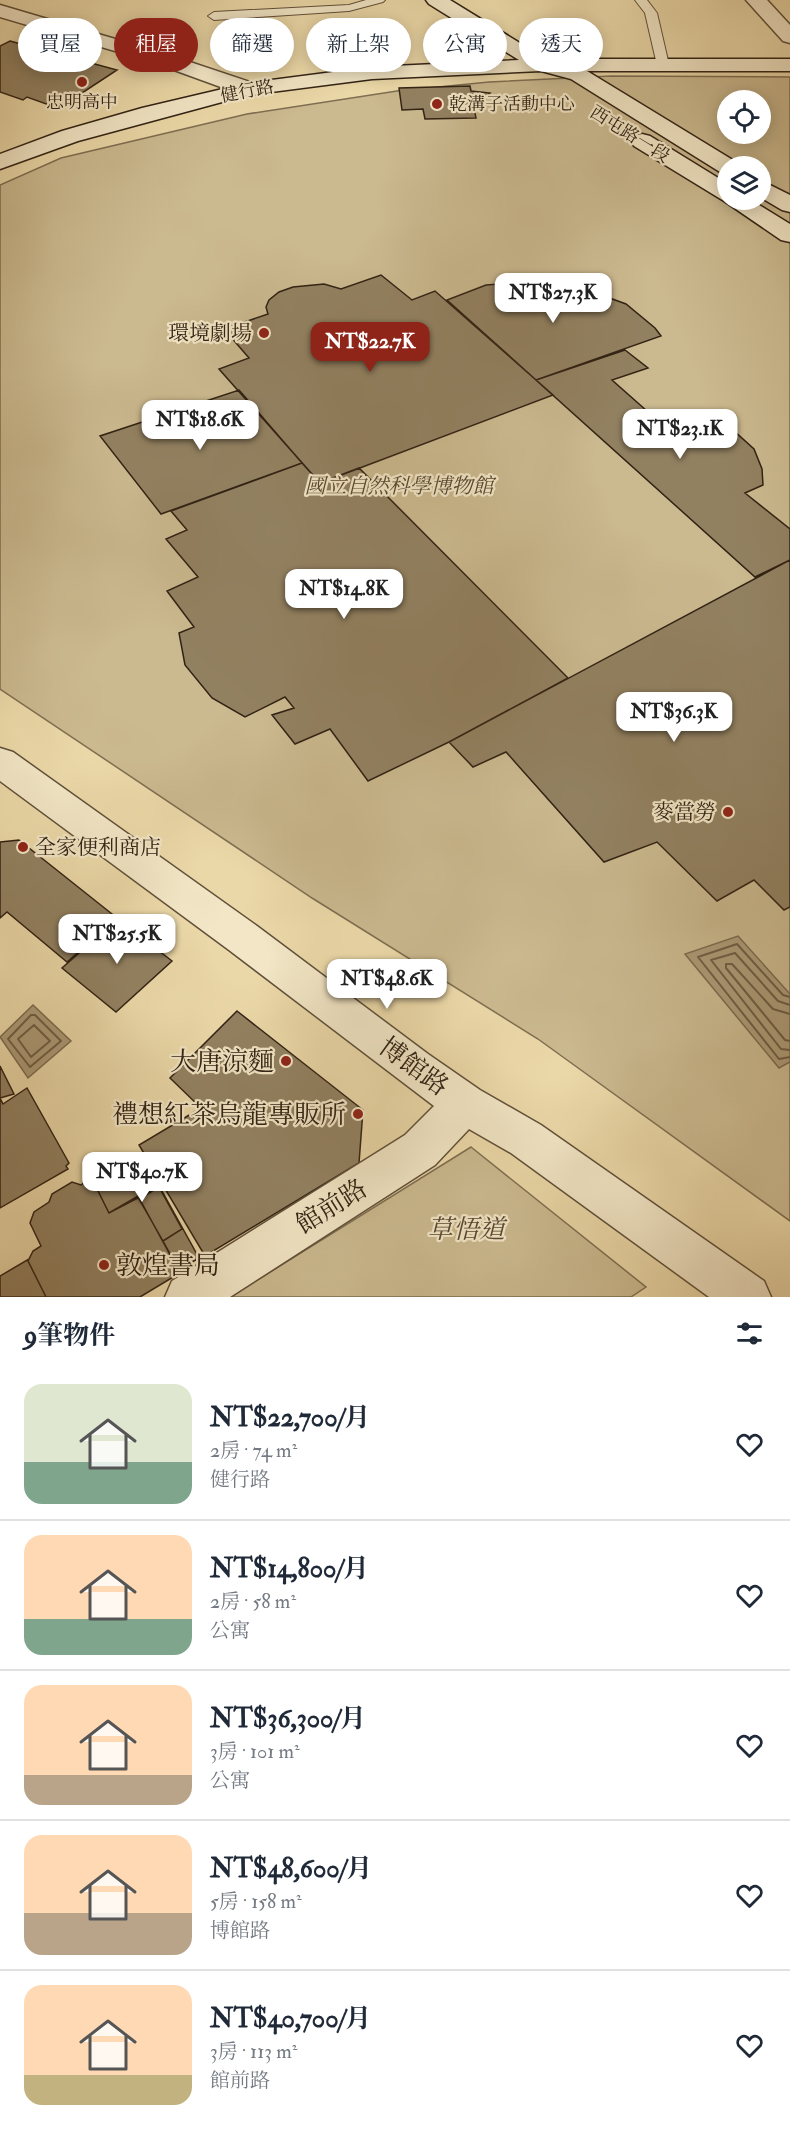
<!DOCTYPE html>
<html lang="zh-TW">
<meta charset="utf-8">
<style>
body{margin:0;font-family:"IM FELL Double Pica","Noto Serif TC",serif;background:#f2f2f3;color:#1f2937;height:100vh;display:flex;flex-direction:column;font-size:22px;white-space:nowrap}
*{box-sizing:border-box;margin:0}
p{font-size:20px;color:#747a83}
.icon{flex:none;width:33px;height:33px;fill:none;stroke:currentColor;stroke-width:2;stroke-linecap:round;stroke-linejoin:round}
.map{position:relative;height:1297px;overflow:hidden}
.panel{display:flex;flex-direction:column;background:#fff;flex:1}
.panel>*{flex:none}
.banner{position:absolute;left:18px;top:18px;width:754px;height:54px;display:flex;gap:12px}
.controls{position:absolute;left:717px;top:90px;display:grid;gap:12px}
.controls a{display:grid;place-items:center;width:54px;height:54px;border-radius:50%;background:#fff;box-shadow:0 3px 15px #0003;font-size:30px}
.price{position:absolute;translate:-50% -51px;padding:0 14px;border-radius:12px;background:#fff;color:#222;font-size:20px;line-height:39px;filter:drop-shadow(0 2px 3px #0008)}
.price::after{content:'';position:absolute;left:50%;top:36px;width:18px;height:14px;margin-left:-9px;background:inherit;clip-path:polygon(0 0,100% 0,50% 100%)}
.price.current{background:#8f2418;color:#fff}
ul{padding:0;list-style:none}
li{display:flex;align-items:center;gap:18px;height:150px;padding:0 24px}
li+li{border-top:2px solid #e0e1e3}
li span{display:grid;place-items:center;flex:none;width:168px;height:120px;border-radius:18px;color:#555}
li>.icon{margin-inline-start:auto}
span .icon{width:72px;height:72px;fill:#fffc;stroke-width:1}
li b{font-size:26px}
h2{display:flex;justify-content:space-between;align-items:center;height:72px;padding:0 24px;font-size:26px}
.tag{padding:0 21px;border-radius:27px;background:#fff;box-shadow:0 3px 15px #0003;font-size:21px;line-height:54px}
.tag.current{background:#8f2418;color:#fff}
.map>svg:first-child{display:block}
.green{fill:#cbb98f;stroke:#7e6e52;stroke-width:1.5;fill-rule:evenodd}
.water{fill:#ac9a76;stroke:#7b6a4f;stroke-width:1.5}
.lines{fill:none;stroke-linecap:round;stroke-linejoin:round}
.shore{stroke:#6e5e45;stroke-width:2}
.building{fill:#928161;stroke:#312214;stroke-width:1.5}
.lane-casing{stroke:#605039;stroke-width:2}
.street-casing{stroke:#605039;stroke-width:3}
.secondary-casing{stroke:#312214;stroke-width:3}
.lane{fill:#f2e6c6;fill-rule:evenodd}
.street{fill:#f2e6c6;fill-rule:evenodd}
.secondary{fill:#f2e6c6;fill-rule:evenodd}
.poi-dot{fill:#8f2418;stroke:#f2e6c6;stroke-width:2}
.labels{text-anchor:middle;stroke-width:4.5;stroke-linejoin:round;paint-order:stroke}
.far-street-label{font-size:18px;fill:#312214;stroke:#f2e6c6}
.far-poi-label{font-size:18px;fill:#312214;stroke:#f2e6c6}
.poi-label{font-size:21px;fill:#312214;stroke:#f2e6c6;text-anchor:end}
.park-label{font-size:21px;font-style:italic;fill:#584833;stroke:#f2e6c6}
.near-poi-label{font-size:26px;fill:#312214;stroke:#f2e6c6;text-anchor:end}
.near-street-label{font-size:26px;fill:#312214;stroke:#f2e6c6}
.near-park-label{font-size:26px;font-style:italic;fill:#584833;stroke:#f2e6c6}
</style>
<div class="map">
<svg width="790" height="1297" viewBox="0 0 790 1297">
<rect width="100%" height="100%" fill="#ebd8a8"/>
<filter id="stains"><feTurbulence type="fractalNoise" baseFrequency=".00333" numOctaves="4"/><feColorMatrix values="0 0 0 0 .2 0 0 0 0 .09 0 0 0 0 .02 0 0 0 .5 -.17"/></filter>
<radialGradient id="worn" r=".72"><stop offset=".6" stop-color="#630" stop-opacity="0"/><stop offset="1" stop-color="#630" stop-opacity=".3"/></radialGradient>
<path class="green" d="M 611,76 L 790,77 L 790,1221 L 538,1039 L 312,898 L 0,689 L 0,185 L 61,158 L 247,114 L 397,91 L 489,82 ZM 728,100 L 760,100 L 760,134 L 728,134 ZM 728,166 L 760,166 L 760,200 L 728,200 Z
M 471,1147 L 646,1287 L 631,1297 L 230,1297 Z"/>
<path class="water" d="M 738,936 L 790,994 L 790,1062 L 779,1068 L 685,954 Z
M 33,1005 L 71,1041 L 28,1078 L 0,1037 Z"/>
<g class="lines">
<path class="shore" d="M 790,997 L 783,995 L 737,944 L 698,957 L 779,1059 L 790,1057
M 790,1005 L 778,1001 L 735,953 L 711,960 L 781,1049 L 790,1050
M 790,1014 L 773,1009 L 732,964 L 726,964 L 726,968 L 785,1040 L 790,1041
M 31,1015 L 35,1015 L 61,1041 L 30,1067 L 8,1039 Z
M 34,1025 L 50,1041 L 31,1057 L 18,1039 Z"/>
</g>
<path class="building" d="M 10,41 L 117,70 L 73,99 L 60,96 L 49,105 L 27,97 L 23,100 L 0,92 L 0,46 Z
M 470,86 L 471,91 L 490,93 L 484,99 L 472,99 L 476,118 L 425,119 L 423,109 L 402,110 L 399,88 Z
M 381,275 L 412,300 L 435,291 L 553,395 L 320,483 L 219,369 L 249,358 L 224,329 L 268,314 L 266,307 L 269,300 L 279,292 L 293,287 L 324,284 L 341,289 Z
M 525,282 L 559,283 L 596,293 L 626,304 L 655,328 L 661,336 L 536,380 L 447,300 L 486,285 Z
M 625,350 L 648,368 L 612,380 L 656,419 L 676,411 L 710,421 L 734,431 L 754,449 L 762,469 L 763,485 L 745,493 L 790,529 L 790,560 L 755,577 L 536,380 Z
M 239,390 L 302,463 L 161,514 L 100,436 Z
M 302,463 L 320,483 L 359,468 L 568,678 L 449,742 L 368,781 L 330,729 L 295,744 L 272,715 L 294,708 L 285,697 L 245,717 L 212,698 L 185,665 L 179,633 L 194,627 L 167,591 L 198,577 L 166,539 L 187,530 L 171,511 Z
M 790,560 L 790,907 L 784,910 L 754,880 L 717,901 L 657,842 L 604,862 L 506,752 L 473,767 L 449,742 Z
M 19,840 L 117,918 L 67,962 L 7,912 L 0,918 L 0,842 Z
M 118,919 L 172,961 L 116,1012 L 62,968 Z
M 237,1011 L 363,1110 L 359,1163 L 205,1256 L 139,1145 L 201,1108 L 170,1078 Z
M 0,1066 L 14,1094 L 0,1098 L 3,1104 L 27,1088 L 69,1163 L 66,1166 L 68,1169 L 0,1208 Z
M 141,1153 L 199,1258 L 179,1270 L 163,1241 L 182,1229 L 159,1187 L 109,1213 L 94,1183 L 135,1160 L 135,1156 Z
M 89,1179 L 94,1183 L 109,1213 L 138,1196 L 180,1273 L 140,1297 L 46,1297 L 28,1261 L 33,1251 L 41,1246 L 30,1223 L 34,1212 L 49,1202 L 52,1194 L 72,1182 L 81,1185 Z
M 159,1187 L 182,1229 L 163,1241 L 139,1199 Z
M 29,1259 L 28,1261 L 46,1297 L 0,1297 L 0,1276 Z"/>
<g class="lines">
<g class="lane-casing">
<path id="lane" d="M 366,0 L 385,0 L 383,2 L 349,11 L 214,20 L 208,16 L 214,12 L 349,5 Z
M 635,0 L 647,0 L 657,13 L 669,65 L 667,68 L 659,68 L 657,65 L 645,13 Z"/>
</g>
<g class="street-casing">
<path id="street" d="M 746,0 L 767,0 L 790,25 L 790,43 L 783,41 Z
M 0,5 L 166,54 L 256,84 L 259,89 L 256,94 L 248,95 L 240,94 L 152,62 L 0,17 Z
M 0,748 L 13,752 L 257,926 L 428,1054 L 480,1090 L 541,1125 L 764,1281 L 771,1297 L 709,1297 L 511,1153 L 469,1129 L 435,1165 L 230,1297 L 165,1297 L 172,1281 L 405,1135 L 434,1106 L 229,950 L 0,781 Z"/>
</g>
<g class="secondary-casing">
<path id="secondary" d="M 426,0 L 450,0 L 546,59 L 790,59 L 790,71 L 587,71 L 736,162 L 739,166 L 728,166 L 728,174 L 720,172 L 571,79 L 541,71 L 372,79 L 248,95 L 78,141 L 0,169 L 0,154 L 62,131 L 142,108 L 248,83 L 372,67 L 519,60 L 429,4 Z
M 642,134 L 650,136 L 728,184 L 728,200 L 751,200 L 790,224 L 790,242 L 781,240 L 724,201 L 634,146 L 631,141 L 634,136 Z
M 760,180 L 790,195 L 790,212 L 782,210 L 760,197 Z"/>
</g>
<use href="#lane" class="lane"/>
<use href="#street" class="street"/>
<use href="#secondary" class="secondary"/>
</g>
<g class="poi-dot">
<circle cx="82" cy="82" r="6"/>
<circle cx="437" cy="104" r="6"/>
<circle cx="264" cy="333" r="6"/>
<circle cx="728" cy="812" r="6"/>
<circle cx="23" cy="847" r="6"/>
<circle cx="286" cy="1061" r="6"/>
<circle cx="358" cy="1114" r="6"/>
<circle cx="104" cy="1265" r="6"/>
</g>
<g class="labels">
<g class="far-street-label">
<text transform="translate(247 91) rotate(-11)" y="6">健行路</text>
<text transform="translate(630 134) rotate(32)" y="6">西屯路一段</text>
</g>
<g class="far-poi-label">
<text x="82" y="108">忠明高中</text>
<text x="449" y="110" text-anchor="start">乾溝子活動中心</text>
</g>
<g class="poi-label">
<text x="252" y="340">環境劇場</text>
<text x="716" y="819">麥當勞</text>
<text x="35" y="854" text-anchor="start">全家便利商店</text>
</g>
<g class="park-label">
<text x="399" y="493">國立自然科學博物館</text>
</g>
<g class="near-poi-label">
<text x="274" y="1070">大唐涼麵</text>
<text x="346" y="1123">禮想紅茶烏龍專販所</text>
<text x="116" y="1274" text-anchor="start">敦煌書局</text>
</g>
<g class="near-street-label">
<text transform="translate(414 1066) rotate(36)" y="9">博館路</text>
<text transform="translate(331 1206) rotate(-32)" y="9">館前路</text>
</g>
<g class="near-park-label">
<text x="466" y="1238">草悟道</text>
</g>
</g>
<rect width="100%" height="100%" filter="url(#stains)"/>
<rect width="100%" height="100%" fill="url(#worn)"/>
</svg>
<div class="controls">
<a><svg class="icon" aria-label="locate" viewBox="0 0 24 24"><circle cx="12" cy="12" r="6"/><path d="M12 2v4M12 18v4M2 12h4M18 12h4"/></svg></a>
<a><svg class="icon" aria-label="layers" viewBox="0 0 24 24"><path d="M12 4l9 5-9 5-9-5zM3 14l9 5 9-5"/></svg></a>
</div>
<b class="price" style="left:553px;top:324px">NT$27.3K</b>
<b class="price current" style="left:370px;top:373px">NT$22.7K</b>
<b class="price" style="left:200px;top:451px">NT$18.6K</b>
<b class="price" style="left:680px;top:460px">NT$23.1K</b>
<b class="price" style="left:344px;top:620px">NT$14.8K</b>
<b class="price" style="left:674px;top:743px">NT$36.3K</b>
<b class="price" style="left:117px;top:965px">NT$25.5K</b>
<b class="price" style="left:387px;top:1010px">NT$48.6K</b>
<b class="price" style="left:142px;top:1203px">NT$40.7K</b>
<div class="banner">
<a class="tag">買屋</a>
<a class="tag current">租屋</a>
<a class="tag">篩選</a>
<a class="tag">新上架</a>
<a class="tag">公寓</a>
<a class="tag">透天</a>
</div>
</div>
<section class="panel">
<h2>9筆物件<svg class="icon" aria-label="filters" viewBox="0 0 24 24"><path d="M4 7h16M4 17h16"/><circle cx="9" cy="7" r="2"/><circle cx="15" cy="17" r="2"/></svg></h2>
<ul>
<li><span style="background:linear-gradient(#dfe7d0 65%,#7fa58c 0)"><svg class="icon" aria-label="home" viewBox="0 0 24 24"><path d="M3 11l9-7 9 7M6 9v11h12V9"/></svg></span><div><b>NT$22,700/月</b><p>2房 · 74 m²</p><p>健行路</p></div><svg class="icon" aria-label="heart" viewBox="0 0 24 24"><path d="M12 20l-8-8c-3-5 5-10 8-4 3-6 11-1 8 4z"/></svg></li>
<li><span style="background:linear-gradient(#ffd9b3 70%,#7fa58c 0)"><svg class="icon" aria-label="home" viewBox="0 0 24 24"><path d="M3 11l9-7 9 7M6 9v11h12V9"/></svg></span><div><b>NT$14,800/月</b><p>2房 · 58 m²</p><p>公寓</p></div><svg class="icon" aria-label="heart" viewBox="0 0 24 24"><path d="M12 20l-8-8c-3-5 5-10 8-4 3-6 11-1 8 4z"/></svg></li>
<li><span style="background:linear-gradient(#ffd9b3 75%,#b9a48a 0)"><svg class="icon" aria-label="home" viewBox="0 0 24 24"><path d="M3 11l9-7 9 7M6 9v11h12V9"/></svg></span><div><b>NT$36,300/月</b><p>3房 · 101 m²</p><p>公寓</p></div><svg class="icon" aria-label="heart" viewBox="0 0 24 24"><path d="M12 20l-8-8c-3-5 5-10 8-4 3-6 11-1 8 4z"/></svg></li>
<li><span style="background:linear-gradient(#ffd9b3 65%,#b9a48a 0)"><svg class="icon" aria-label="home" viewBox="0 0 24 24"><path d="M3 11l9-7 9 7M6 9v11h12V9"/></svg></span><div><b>NT$48,600/月</b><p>5房 · 158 m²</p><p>博館路</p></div><svg class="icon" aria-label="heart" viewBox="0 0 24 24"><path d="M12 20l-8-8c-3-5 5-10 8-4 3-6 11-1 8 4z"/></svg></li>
<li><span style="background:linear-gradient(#ffd9b3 75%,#c2b280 0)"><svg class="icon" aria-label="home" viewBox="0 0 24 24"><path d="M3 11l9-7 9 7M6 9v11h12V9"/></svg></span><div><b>NT$40,700/月</b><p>3房 · 113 m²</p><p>館前路</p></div><svg class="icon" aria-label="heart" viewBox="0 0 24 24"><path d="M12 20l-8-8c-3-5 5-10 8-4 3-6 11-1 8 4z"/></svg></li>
</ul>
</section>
